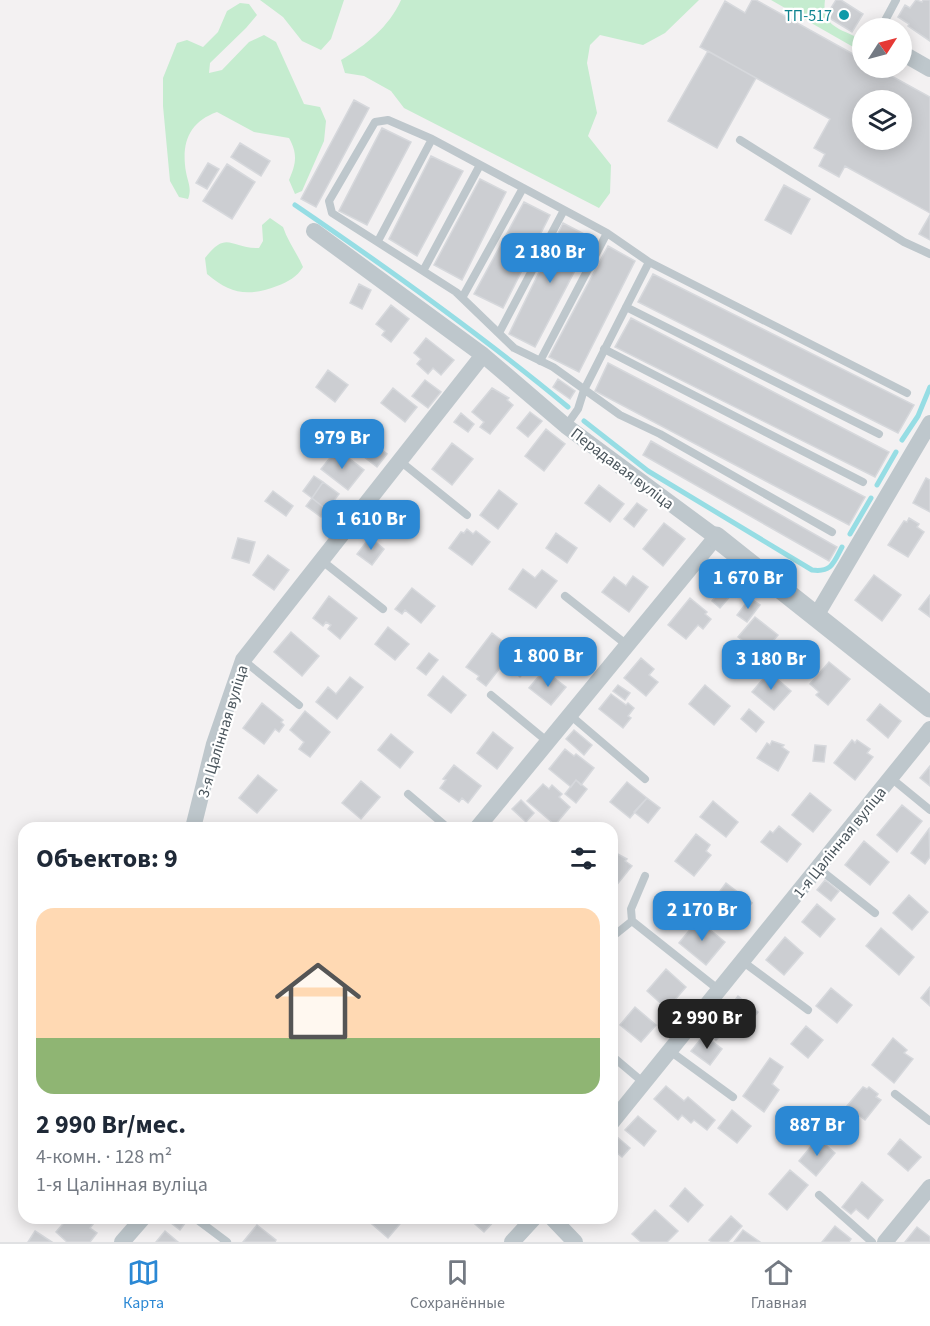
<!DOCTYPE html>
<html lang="ru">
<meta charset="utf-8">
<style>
body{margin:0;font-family:"Source Sans 3",sans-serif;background:#f2f2f3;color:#1f2937;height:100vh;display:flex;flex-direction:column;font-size:22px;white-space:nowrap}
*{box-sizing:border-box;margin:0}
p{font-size:20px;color:#747a83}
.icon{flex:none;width:33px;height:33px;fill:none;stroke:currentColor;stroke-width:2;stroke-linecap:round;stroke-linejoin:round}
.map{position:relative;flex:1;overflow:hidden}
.side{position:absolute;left:18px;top:822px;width:600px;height:402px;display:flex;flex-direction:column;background:#fff;border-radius:18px;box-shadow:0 3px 15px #0003}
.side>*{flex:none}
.needle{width:39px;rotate:54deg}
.fabs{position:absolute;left:852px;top:18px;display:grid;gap:12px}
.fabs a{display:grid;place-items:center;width:60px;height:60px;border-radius:50%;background:#fff;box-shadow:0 3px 15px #0003;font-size:30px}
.price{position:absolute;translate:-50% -51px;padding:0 14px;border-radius:12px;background:#2b88d4;color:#fff;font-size:20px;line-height:39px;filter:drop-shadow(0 2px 3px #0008)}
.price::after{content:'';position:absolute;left:50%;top:36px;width:18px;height:14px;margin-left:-9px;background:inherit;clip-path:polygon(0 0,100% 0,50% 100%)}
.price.current{background:#222;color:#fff}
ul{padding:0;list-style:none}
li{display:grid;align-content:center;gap:12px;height:318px;padding:0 18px}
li+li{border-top:2px solid #e0e1e3}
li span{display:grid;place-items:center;height:186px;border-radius:18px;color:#555}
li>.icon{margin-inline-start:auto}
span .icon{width:108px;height:108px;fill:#fffc;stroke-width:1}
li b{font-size:26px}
h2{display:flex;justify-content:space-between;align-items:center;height:72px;padding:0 18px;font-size:26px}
.tab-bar{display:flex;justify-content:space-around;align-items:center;height:84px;border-top:2px solid #e0e1e3;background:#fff;font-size:16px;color:#747a83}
.tab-bar a{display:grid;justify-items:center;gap:3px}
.tab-bar .current{color:#2b88d4}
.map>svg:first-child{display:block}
.green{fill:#c5eccf}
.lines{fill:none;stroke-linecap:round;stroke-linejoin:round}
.stream{stroke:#96dde4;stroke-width:5}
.building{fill:#ccced2;stroke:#d6d8dc;stroke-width:1.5;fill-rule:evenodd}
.service{stroke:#bec7cc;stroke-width:8}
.minor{stroke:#bec7cc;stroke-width:16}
.tertiary{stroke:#bec7cc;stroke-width:21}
.culture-dot{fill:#0f9aa8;stroke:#fff;stroke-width:2}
.labels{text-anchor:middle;stroke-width:4.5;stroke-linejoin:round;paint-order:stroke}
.culture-label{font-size:16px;fill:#0d838f;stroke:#fff;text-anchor:end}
.street-label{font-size:16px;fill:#4b565d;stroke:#fff}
</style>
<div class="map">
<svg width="930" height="1242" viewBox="0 0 930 1242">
<rect width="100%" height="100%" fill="#f3f1f2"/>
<path class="green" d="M 260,0 L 344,0 L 331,39 L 321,50 L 302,41 L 283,17 Z
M 401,0 L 699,0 L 665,33 L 643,45 L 600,35 L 590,45 L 587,63 L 597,113 L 588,136 L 611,165 L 610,193 L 599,208 L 404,108 L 391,91 L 364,76 L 345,73 L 341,60 C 366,45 389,27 401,0 Z
M 771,0 L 825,0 C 821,28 843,29 862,40 L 862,52 Z
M 240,3 L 249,4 L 257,15 L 246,28 L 210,63 L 209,73 L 222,70 L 249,42 L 264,35 L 276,42 L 304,104 L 320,107 L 326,121 L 324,141 L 302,191 L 295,194 L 289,180 C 296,164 298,154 289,138 L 254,132 L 217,112 C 189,122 181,143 186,172 C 188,183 192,188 188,199 L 179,197 L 170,181 L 163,106 L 163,78 L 177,43 L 187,40 L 203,47 L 218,32 L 227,11 Z
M 270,218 L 283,227 C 288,242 297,253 303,267 C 297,277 288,282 277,286 C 248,297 230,294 207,274 L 205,258 C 227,229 231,249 259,248 L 263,241 L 262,225 Z"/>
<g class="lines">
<path class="stream" d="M 295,205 C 389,269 480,334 568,407
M 584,421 L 648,471 L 812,570 C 832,573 834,562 842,547
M 902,440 L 918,416 L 930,387
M 877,485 L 896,452
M 850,534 L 871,498"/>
</g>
<path class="building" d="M 752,0 L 756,0 L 862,59 L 862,68 L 877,68 L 930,97 L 930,213 L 845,166 L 839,177 L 819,166 L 825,154 L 814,148 L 830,119 L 700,47 L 725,1 L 745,13 ZM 862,100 L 902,100 L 902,140 L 862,140 Z
M 836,0 L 841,0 L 863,14 L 852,32 L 826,16 Z
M 916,0 L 922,2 L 923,0 L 930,0 L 930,41 L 908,26 L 909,24 L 898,17 L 905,5 L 910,8 Z
M 708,51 L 756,78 L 717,148 L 668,121 Z
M 354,100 L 369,108 L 316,207 L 301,199 Z
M 382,128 L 411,142 L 367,225 L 339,211 Z
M 240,143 L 270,161 L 261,176 L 231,157 Z
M 431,156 L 463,171 L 417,256 L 389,239 Z
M 208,163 L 219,169 L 207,189 L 196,183 Z
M 227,164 L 255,182 L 232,219 L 203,201 Z
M 480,179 L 506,192 L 462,280 L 434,265 Z
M 784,185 L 810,199 L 791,234 L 765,220 Z
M 524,202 L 550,215 L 503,308 L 474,294 Z
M 930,215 L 930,240 L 919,234 Z
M 563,223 L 592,238 L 535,347 L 509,334 Z
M 608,246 L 635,261 L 579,372 L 549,357 Z
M 653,274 L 914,405 L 898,433 L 638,302 Z
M 359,284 L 371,290 L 362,309 L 350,303 Z
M 391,305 L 409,319 L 391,342 L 382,335 L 385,331 L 376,324 Z
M 631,318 L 889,452 L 875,477 L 615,347 Z
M 426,338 L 454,360 L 441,375 L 433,368 L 428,374 L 417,364 L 421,359 L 414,353 Z
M 608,363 L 865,497 L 849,525 L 595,391 Z
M 328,370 L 348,385 L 335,402 L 316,387 Z
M 558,379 L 575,391 L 570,399 L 553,387 Z
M 425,380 L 441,392 L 428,408 L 412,396 Z
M 393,388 L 417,407 L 405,422 L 381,403 Z
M 492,388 L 509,398 L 507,400 L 513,405 L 490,434 L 480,427 L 484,422 L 472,412 Z
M 530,412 L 542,421 L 528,437 L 517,428 Z
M 461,413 L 474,424 L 468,432 L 454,422 Z
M 546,429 L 565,444 L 544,471 L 525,456 Z
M 368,439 L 387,454 L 377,467 L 358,452 Z
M 651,441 L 837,547 L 829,561 L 643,455 Z
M 452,443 L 473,459 L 452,485 L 432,469 Z
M 337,449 L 364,470 L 348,490 L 321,469 Z
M 314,476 L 323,482 L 312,498 L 303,491 Z
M 926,478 L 930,480 L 930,512 L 913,503 Z
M 323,482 L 339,494 L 327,510 L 312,498 Z
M 599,485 L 624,504 L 610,522 L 585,503 Z
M 499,490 L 517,504 L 498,529 L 480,515 Z
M 273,491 L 293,506 L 286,516 L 265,501 Z
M 312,498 L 327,510 L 321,517 L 306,506 Z
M 637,503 L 647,510 L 634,527 L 624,519 Z
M 396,505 L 415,519 L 403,535 L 384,521 Z
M 909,518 L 919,524 L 917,527 L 924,532 L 908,557 L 888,545 L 904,521 L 907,522 Z
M 664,523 L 685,539 L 663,566 L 643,549 Z
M 467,529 L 473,534 L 476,531 L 490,542 L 472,565 L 449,548 L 461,532 L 464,533 Z
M 556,533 L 577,548 L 567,563 L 546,548 Z
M 370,537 L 384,549 L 372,565 L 357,554 Z
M 238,538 L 255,542 L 249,563 L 232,558 Z
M 268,555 L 289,570 L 274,590 L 253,575 Z
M 715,568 L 738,587 L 720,608 L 712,601 L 715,597 L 701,585 Z
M 523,569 L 535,578 L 542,570 L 557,581 L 536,608 L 509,589 Z
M 874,575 L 901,595 L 882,621 L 855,600 Z
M 633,576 L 648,587 L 629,612 L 602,592 L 614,577 L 626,586 Z
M 412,588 L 435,606 L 421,623 L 405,610 L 402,614 L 395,609 Z
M 930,595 L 930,617 L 919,609 Z
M 329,596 L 357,618 L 340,639 L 328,629 L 331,625 L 326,622 L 323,626 L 313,618 Z
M 690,598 L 707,612 L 705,614 L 711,619 L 703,629 L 698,625 L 686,639 L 668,625 Z
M 750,598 L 760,605 L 747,622 L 737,615 Z
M 755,617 L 778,635 L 763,653 L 755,646 L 753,649 L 738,637 Z
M 388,627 L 409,644 L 395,660 L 375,644 Z
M 291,632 L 319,656 L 302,676 L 274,652 Z
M 492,633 L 514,650 L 486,686 L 477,679 L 479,676 L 466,667 Z
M 578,638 L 586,644 L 584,647 L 592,654 L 575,673 L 557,658 L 573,639 L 575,642 Z
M 522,647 L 536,658 L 520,677 L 507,665 Z
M 429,653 L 438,660 L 426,675 L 417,668 Z
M 641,658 L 654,669 L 649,675 L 658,682 L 646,696 L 624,678 Z
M 829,662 L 850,679 L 828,705 L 816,695 L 819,692 L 810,684 Z
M 544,670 L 566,687 L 551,705 L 529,688 Z
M 769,672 L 791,691 L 774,710 L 752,692 Z
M 443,676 L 466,695 L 451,713 L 428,695 Z
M 350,677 L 363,687 L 337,719 L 316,702 L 328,687 L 336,694 Z
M 618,685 L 630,693 L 625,700 L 613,691 Z
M 705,685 L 730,706 L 714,725 L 689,704 Z
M 611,694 L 626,705 L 628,703 L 634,708 L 628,716 L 631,718 L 623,728 L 599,709 Z
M 262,703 L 283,720 L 281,722 L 284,725 L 279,732 L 275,729 L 264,744 L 243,728 Z
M 880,704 L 901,721 L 888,738 L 867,720 Z
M 749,709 L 764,722 L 756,732 L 741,719 Z
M 305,711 L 330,732 L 310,757 L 299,749 L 304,742 L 290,730 Z
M 574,730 L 592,745 L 584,755 L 566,739 Z
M 493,732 L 513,748 L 497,769 L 477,753 Z
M 391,734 L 413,752 L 400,768 L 378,750 Z
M 852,740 L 855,743 L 857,740 L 870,749 L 867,753 L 873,757 L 855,780 L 834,763 Z
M 772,741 L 784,745 L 782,747 L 789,752 L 778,771 L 757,758 L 767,743 L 770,745 Z
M 815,745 L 826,746 L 824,762 L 813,761 Z
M 565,749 L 574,756 L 576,754 L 594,768 L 581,785 L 576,780 L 571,787 L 549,769 Z
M 454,765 L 481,786 L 468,803 L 462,798 L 459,802 L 440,788 L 446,780 L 443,779 Z
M 930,766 L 930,786 L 920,778 Z
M 258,775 L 277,790 L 257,813 L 239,798 Z
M 576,780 L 587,789 L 576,803 L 565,794 Z
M 361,781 L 380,797 L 361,819 L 342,803 Z
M 627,782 L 647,798 L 630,818 L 610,802 Z
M 543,784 L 549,789 L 552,785 L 562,794 L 559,797 L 570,807 L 555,825 L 527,801 Z
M 810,793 L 831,810 L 813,832 L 792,815 Z
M 647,798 L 660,808 L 648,823 L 634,812 Z
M 521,800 L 534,813 L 526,822 L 512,809 Z
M 713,801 L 738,822 L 726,837 L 700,817 Z
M 902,805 L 922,821 L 897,852 L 877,835 Z
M 779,826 L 801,844 L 787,862 L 761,842 L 770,831 L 773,833 Z
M 929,829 L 930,857 L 925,864 L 911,853 Z
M 696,834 L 710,845 L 706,851 L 711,855 L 694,876 L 675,861 Z
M 864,841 L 889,862 L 870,885 L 845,865 Z
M 612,851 L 627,859 L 625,861 L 632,866 L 615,887 L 612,885 Z
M 825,880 L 839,891 L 831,901 L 817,890 Z
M 726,883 L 752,903 L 736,923 L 711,903 Z
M 909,895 L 928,912 L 912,930 L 893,913 Z
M 817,904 L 835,919 L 820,937 L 802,922 Z
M 698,920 L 725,942 L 706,965 L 679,943 Z
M 881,928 L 914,957 L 899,975 L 866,946 Z
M 785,937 L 803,953 L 784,975 L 766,960 Z
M 666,969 L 686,987 L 667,1009 L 647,991 Z
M 930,987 L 930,1006 L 921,998 Z
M 831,988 L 852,1005 L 837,1023 L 816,1006 Z
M 738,996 L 758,1012 L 746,1027 L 726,1012 Z
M 635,1007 L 656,1025 L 641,1042 L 620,1025 Z
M 710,1020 L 724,1032 L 716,1040 L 703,1029 Z
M 806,1026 L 823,1040 L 808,1058 L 791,1044 Z
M 704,1035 L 722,1049 L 710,1065 L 691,1051 Z
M 893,1038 L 907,1050 L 904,1053 L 913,1059 L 894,1083 L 872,1065 Z
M 770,1058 L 783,1067 L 772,1084 L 779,1090 L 764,1112 L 743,1096 Z
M 666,1086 L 684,1101 L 688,1097 L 715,1120 L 707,1130 L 694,1120 L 691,1123 L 682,1115 L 678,1120 L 654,1099 Z
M 863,1087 L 867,1089 L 869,1087 L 878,1094 L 876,1097 L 881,1100 L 865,1120 L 847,1106 Z
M 732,1110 L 751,1126 L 737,1143 L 718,1128 Z
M 638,1116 L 656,1131 L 644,1146 L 625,1130 Z
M 616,1136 L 630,1148 L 622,1157 L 612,1149 L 612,1141 Z
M 818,1138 L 835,1153 L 816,1176 L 799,1161 Z
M 900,1139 L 921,1157 L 908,1171 L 888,1154 Z
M 790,1170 L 808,1185 L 787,1210 L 769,1194 Z
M 862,1182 L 883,1200 L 868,1219 L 856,1209 L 851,1214 L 842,1207 Z
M 685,1188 L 703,1205 L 688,1222 L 670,1206 Z
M 655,1210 L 678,1231 L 667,1242 L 641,1242 L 632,1234 Z
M 731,1216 L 742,1226 L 728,1242 L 712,1242 L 709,1240 Z
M 68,1218 L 87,1218 L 94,1223 L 90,1228 L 97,1233 L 90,1242 L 67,1242 L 56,1232 Z
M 169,1218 L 187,1218 L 188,1219 L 180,1230 L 167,1220 Z
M 365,1218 L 405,1218 L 388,1238 Z
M 468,1218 L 497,1218 L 484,1232 Z
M 257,1225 L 276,1240 L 275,1242 L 243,1242 Z
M 835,1226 L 851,1239 L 849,1242 L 822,1242 Z
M 917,1227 L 930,1237 L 930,1242 L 905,1242 Z
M 743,1230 L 760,1242 L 734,1242 Z
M 35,1231 L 52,1242 L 28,1242 Z
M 165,1231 L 178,1242 L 156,1242 Z"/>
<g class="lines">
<path class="service" d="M 881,28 L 896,0
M 740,140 L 904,242 L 930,254
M 378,241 L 432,139
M 423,271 L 480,165
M 462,298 L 523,188
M 626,307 L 879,434
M 499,333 L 564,210
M 604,349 L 863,482
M 540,361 L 607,233
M 566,426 L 578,409 L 584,390 L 649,262
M 400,461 L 467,515
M 832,532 L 660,434 L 620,415 L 553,367 L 514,348 L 456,292 L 332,213 L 329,201 L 375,122 L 388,120 L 432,139 L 607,233 L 649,262 L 907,393
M 321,560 L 383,609
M 565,596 L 627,645
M 243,660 L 299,705
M 491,695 L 548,742
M 570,715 L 645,779
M 891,778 L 930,810
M 408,794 L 448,828
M 818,868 L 875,913
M 632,921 L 631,909 L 645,876
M 612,937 L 632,921 L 719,990
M 742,961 L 808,1010
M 670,1051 L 733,1097
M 612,1056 L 644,1083
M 895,1094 L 930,1121
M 819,1195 L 872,1242
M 195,1218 L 227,1242"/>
<path class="minor" d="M 902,53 L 930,69
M 314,231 L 483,355 L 566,426 L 716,537 L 477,828
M 816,616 L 930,423
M 193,828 L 214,744 L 243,660 L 483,355
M 612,1122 L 930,729
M 552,1218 L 575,1242
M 122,1242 L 143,1218
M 512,1242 L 534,1218
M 885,1242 L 930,1187"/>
<path class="tertiary" d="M 716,537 L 930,707"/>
</g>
<circle class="culture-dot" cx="844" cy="15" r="6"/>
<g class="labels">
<g class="culture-label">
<text x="832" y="21">ТП-517</text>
</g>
<g class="street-label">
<text transform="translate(623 468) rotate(37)" y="6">Перадавая вуліца</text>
<text transform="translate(222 731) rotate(-73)" y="6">3-я Цалінная вуліца</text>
<text transform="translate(839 842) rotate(-51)" y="6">1-я Цалінная вуліца</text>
</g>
</g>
</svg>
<div class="fabs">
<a><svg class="needle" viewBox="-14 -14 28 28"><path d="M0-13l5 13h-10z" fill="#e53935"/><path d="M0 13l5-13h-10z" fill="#747a83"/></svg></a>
<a><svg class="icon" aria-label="layers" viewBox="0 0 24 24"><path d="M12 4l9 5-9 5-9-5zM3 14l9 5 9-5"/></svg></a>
</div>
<b class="price" style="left:550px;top:284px">2 180 Br</b>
<b class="price" style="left:342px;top:470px">979 Br</b>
<b class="price" style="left:371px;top:551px">1 610 Br</b>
<b class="price" style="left:748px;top:610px">1 670 Br</b>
<b class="price" style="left:548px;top:688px">1 800 Br</b>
<b class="price" style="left:771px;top:691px">3 180 Br</b>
<b class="price" style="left:702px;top:942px">2 170 Br</b>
<b class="price current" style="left:707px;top:1050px">2 990 Br</b>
<b class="price" style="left:817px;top:1157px">887 Br</b>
<section class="side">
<h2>Объектов: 9<svg class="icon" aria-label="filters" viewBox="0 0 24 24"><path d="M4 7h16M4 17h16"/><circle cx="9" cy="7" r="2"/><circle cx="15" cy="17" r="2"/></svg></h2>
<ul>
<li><span style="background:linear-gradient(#ffd9b3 70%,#8fb573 0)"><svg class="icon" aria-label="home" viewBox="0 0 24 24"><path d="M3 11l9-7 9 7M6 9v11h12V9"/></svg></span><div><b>2 990 Br/мес.</b><p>4-комн. · 128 m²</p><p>1-я Цалінная вуліца</p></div></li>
</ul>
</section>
</div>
<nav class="tab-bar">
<a class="current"><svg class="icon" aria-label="map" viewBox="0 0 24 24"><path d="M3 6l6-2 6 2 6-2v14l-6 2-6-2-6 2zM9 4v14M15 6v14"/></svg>Карта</a>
<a><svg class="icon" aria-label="saved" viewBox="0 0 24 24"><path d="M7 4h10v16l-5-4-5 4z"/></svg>Сохранённые</a>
<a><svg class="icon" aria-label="home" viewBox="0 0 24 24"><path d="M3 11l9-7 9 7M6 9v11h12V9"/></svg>Главная</a>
</nav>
